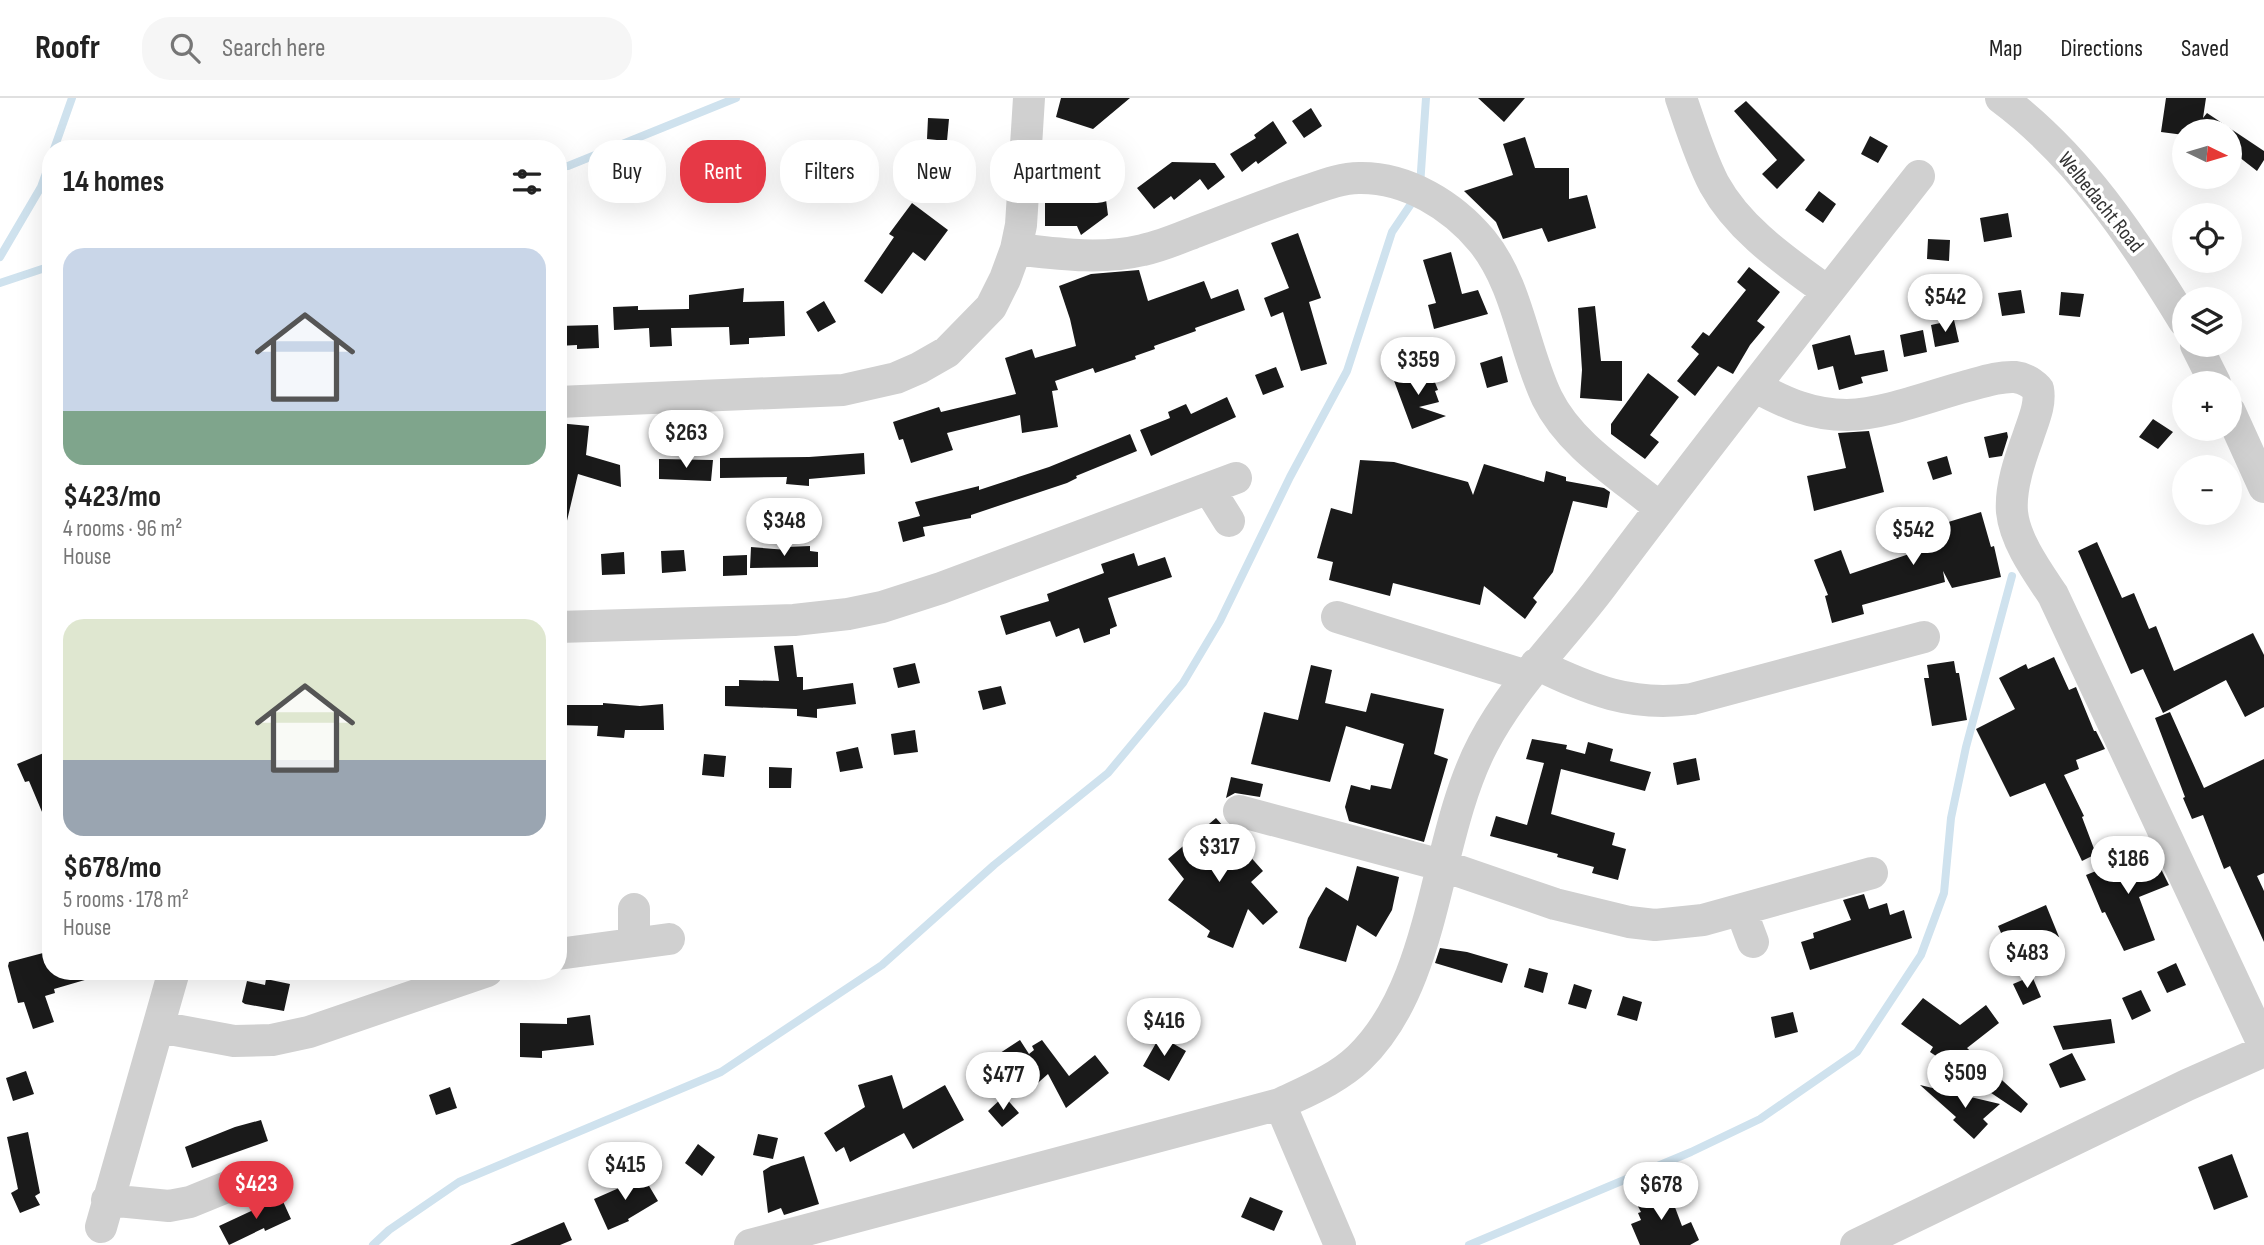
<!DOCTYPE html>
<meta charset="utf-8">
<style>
body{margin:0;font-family:"Sofia Sans Condensed",sans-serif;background:#f6f6f6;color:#222;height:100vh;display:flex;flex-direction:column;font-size:26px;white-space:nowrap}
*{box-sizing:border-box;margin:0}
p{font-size:23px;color:#767676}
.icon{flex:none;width:38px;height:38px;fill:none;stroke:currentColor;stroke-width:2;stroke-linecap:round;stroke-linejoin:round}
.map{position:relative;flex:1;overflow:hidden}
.sheet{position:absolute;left:42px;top:42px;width:525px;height:840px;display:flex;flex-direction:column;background:#fff;border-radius:28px;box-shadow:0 7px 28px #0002}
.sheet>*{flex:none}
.top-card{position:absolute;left:588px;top:42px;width:665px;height:63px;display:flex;gap:14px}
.needle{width:46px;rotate:95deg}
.fabs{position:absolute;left:2172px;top:21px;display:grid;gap:14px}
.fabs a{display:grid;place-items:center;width:70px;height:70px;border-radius:50%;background:#fff;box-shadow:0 7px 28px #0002;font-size:35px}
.price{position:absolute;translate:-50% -60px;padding:0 16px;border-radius:24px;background:#fff;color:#222;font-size:23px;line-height:46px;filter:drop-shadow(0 2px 4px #0008)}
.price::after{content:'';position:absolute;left:50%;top:42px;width:21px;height:16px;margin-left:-10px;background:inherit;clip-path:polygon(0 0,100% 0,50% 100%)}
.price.on{background:#e63946;color:#fff}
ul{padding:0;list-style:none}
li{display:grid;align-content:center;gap:14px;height:371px;padding:0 21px}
li span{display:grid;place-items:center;height:217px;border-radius:21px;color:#555}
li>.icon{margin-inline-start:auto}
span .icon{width:126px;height:126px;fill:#fffc;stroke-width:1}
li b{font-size:30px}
h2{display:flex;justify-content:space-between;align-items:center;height:84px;padding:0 21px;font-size:30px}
.tag{padding:0 24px;border-radius:28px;background:#fff;box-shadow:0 7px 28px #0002;font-size:24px;line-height:63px}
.tag.on{background:#e63946;color:#fff}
header{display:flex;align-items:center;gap:42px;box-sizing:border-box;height:98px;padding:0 35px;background:#fff;border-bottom:2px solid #e0e0e0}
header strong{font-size:33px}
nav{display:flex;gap:38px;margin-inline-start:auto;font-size:24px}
.search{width:490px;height:63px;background:#f6f6f6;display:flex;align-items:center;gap:18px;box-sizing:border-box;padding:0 24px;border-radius:28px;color:#767676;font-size:26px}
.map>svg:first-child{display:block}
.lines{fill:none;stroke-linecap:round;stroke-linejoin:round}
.stream{stroke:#cfe2ee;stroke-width:8}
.building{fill:#1a1a1a}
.minor{stroke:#d0d0d0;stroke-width:32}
.labels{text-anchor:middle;stroke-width:7;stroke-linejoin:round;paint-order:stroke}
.street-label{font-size:21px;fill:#333;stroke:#fff}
</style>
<header>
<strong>Roofr</strong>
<div class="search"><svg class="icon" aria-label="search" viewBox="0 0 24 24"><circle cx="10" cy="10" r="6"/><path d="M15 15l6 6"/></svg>Search here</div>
<nav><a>Map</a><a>Directions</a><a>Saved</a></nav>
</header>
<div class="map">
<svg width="2264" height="1147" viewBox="0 0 2264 1147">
<rect width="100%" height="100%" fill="#fff"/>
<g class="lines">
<path class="stream" d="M 54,51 L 72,0
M 558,69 L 568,68 L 736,0
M 1420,88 L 1426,0
M 0,159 L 41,89 L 51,61
M 0,185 L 51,168
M 373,1147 L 389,1132 L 459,1084 L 721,974 L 882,867 L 994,767 L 1108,675 L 1183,585 L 1220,523 L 1290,379 L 1347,273 L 1392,134 L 1415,100
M 1469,1147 L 1691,1054 L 1760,1021 L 1857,954 L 1921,857 L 1944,795 L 1951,720 L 1966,649 L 2012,478"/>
</g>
<path class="building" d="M 1061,0 L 1130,0 L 1093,31 L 1056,19 Z
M 1478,0 L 1525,0 L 1504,24 Z
M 2166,0 L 2206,0 L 2203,20 L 2207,15 L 2264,53 L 2264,62 L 2257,73 L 2230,52 L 2230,33 L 2204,33 L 2202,31 L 2201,33 L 2184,33 L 2184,37 L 2161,34 Z
M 1746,3 L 1805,62 L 1777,91 L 1762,76 L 1777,62 L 1734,13 Z
M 1311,10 L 1322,28 L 1304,40 L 1292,23 Z
M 928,20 L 949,21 L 947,43 L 927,41 Z
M 1273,23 L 1287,45 L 1258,66 L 1256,63 L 1242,74 L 1230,56 L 1256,40 L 1254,37 Z
M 1870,38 L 1888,48 L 1878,65 L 1861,56 Z
M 1525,39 L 1535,70 L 1569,70 L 1569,101 L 1587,97 L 1596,130 L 1548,144 L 1542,130 L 1503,141 L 1496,124 L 1464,93 L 1513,77 L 1503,46 Z
M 1076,63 L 1101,63 L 1108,117 L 1081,137 L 1077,128 L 1045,128 L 1045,67 Z
M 1172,64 L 1215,65 L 1225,79 L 1208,92 L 1200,81 L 1174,102 L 1171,98 L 1154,111 L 1137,90 Z
M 939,74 L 962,75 L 960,97 L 937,95 Z
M 1819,93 L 1836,106 L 1823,125 L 1805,112 Z
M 912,105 L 948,132 L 925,163 L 913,154 L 882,196 L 864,183 L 894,139 L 889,136 Z
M 2008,115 L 2012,139 L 1984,144 L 1980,120 Z
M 1298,135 L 1321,200 L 1309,204 L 1327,266 L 1301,273 L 1283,214 L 1271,219 L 1264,200 L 1289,190 L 1271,145 Z
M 1928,141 L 1950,142 L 1949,163 L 1927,161 Z
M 1451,154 L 1462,196 L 1478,192 L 1488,216 L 1434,231 L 1428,207 L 1436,205 L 1423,162 Z
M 1749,169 L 1780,194 L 1757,223 L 1765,229 L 1750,247 L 1733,276 L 1718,268 L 1695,298 L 1677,283 L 1699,256 L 1691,249 L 1703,234 L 1709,238 L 1746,192 L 1737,184 Z
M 1139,172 L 1148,203 L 1204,183 L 1211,201 L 1238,191 L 1245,212 L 1195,230 L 1196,233 L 1154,248 L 1155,251 L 1135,258 L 1136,261 L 1095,275 L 1093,270 L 1055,283 L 1058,292 L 1052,293 L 1058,329 L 1022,335 L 1020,317 L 947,335 L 953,352 L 911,365 L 903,341 L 899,342 L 893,324 L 939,309 L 941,314 L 1016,296 L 1005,260 L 1032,251 L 1035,260 L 1076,248 L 1070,221 L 1059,188 L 1091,176 Z
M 744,190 L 743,204 L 784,203 L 785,238 L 749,240 L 749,246 L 730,247 L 729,229 L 671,230 L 672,248 L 650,249 L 649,230 L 614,232 L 613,209 L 638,208 L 638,212 L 689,211 L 689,197 Z
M 2021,192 L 2025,215 L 2002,218 L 1998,195 Z
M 2061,194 L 2084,196 L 2080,219 L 2059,217 Z
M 824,203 L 836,224 L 818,234 L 806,214 Z
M 1595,208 L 1601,263 L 1622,263 L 1622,303 L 1580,300 L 1582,272 L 1578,210 Z
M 1954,222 L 1959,244 L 1935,249 L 1931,227 Z
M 598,227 L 599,250 L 577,251 L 577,247 L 558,248 L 558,228 Z
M 1923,232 L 1927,254 L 1904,259 L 1900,237 Z
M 1850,237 L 1855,257 L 1884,252 L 1888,273 L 1861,279 L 1863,285 L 1839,292 L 1833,268 L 1818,272 L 1812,247 Z
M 1502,258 L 1508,284 L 1487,290 L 1480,265 Z
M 1276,269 L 1284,289 L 1263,297 L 1255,277 Z
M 1430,272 L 1438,292 L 1435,293 L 1439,304 L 1419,309 L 1446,318 L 1412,331 L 1393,280 L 1413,273 L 1415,278 Z
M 1648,275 L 1679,299 L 1650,337 L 1659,344 L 1645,361 L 1611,336 L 1611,326 Z
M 1227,299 L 1236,319 L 1151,358 L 1140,332 L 1170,320 L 1168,314 L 1186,306 L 1191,316 Z
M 2153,321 L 2173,334 L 2158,351 L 2139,339 Z
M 558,325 L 589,328 L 586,357 L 620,367 L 621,389 L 578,376 L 566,427 L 558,426 Z
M 1869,333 L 1884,394 L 1814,413 L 1807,378 L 1846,370 L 1838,335 Z
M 2007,334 L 2008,339 L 2002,358 L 1989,360 L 1984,339 Z
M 1130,336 L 1137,353 L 1076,378 L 1077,380 L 1067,385 L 971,417 L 971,420 L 923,429 L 925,438 L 903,444 L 898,424 L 920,418 L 915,404 L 979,388 L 979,392 L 1049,369 Z
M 864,355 L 865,376 L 809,381 L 809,388 L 786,386 L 787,379 L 720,380 L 720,360 L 809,359 Z
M 1947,358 L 1952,376 L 1933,382 L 1927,364 Z
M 659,361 L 713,362 L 711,383 L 659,381 Z
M 1360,362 L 1394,364 L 1468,384 L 1473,397 L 1484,366 L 1544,384 L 1546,373 L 1566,379 L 1566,383 L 1604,390 L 1610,394 L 1607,410 L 1573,403 L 1553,474 L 1533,500 L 1537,504 L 1525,521 L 1484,488 L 1480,507 L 1393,485 L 1390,498 L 1329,482 L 1333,464 L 1317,460 L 1331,410 L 1352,416 Z
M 1981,414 L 1991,449 L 1994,448 L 2001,479 L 1952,490 L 1943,473 L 1945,484 L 1862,507 L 1864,516 L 1832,525 L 1825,498 L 1828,497 L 1814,462 L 1841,452 L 1850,476 L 1915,454 L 1909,436 Z
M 2097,444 L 2122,500 L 2134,495 L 2149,531 L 2156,528 L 2174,573 L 2253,535 L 2264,557 L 2264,609 L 2245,619 L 2226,582 L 2163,615 L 2143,571 L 2131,576 L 2078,453 Z
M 810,448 L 810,453 L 818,454 L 818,469 L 750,470 L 751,449 L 787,452 L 787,449 Z
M 684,452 L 686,473 L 662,475 L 661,453 Z
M 624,454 L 625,476 L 602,477 L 601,456 Z
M 1134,455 L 1138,468 L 1165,459 L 1172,479 L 1108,500 L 1117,528 L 1110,531 L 1110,536 L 1084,545 L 1079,530 L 1056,539 L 1050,523 L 1006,537 L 1000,518 L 1049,503 L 1047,496 L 1104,475 L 1101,466 Z
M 747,457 L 747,477 L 723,478 L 723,458 Z
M 793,547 L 797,579 L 803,579 L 803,592 L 853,585 L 856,606 L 817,611 L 817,620 L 797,618 L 797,611 L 725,608 L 725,588 L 739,588 L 739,582 L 779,583 L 774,548 Z
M 2054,559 L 2069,592 L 2076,589 L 2094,633 L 2096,633 L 2105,651 L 2076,662 L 2079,671 L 2064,677 L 2084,718 L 2082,719 L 2096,756 L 2082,763 L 2045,685 L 2010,699 L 1976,631 L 2015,611 L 1999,580 L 2026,566 L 2028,571 Z
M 1954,563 L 1956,575 L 1959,575 L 1967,622 L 1932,628 L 1924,580 L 1929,580 L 1927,567 Z
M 915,565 L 920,585 L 898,590 L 893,570 Z
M 1311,567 L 1332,572 L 1325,605 L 1366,614 L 1371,595 L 1444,611 L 1434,656 L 1448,661 L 1424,744 L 1349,723 L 1345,709 L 1351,687 L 1370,692 L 1371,687 L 1391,691 L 1404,646 L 1346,628 L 1330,684 L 1251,666 L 1264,614 L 1298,622 Z
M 1001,588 L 1006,606 L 983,612 L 978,593 Z
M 603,605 L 640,608 L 663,606 L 664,632 L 625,632 L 624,640 L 597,638 L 598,628 L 558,627 L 558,607 L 603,607 Z
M 2170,614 L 2204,690 L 2264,661 L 2264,775 L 2257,778 L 2264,793 L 2264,844 L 2230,768 L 2224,771 L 2203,717 L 2192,721 L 2183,700 L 2185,699 L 2155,620 Z
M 915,632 L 918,654 L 894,657 L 891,636 Z
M 1532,641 L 1567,647 L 1566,651 L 1585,656 L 1588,644 L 1613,651 L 1610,663 L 1651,674 L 1645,693 L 1561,671 L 1551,716 L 1615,735 L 1612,747 L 1626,751 L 1618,782 L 1592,775 L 1594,769 L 1557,759 L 1558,756 L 1490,738 L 1496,718 L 1527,727 L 1544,665 L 1526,661 Z
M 858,649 L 863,670 L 840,674 L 836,654 Z
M 51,652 L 51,733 L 50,733 L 29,683 L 25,684 L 17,666 Z
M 704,656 L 726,658 L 724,679 L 702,677 Z
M 1696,660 L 1700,682 L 1677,687 L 1673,665 Z
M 769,669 L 792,670 L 791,690 L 769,690 Z
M 1231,679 L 1263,686 L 1260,699 L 1235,695 L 1226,700 Z
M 1216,720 L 1263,773 L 1251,784 L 1278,814 L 1263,827 L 1248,811 L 1233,850 L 1207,839 L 1210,833 L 1168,802 L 1184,781 L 1168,761 Z
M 2151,751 L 2169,787 L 2139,799 L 2155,842 L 2124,853 L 2105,814 L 2102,815 L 2086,777 Z
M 1357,768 L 1399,779 L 1392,812 L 1376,839 L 1357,827 L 1346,864 L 1299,850 L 1308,820 L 1326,789 L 1348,803 Z
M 1864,796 L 1869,811 L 1887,805 L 1890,817 L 1904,812 L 1912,840 L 1810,872 L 1801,844 L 1814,840 L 1813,835 L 1851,822 L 1843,802 Z
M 2046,807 L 2059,839 L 2012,860 L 1998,828 Z
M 1440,850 L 1467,854 L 1508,866 L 1502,885 L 1435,865 Z
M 43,855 L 51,873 L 94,873 L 95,879 L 54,891 L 55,895 L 45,898 L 54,924 L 33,931 L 24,904 L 18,905 L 8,868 L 9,864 Z
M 2176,865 L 2186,887 L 2167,895 L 2157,874 Z
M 1529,870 L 1548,875 L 1543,895 L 1524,889 Z
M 2032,878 L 2041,899 L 2023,907 L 2013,886 Z
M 266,881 L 290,886 L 284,913 L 245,906 L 242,904 L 247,883 L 265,887 Z
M 1574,886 L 1592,892 L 1586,911 L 1568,906 Z
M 2141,892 L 2151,913 L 2132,922 L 2122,900 Z
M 1623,898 L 1642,904 L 1637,923 L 1617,917 Z
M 1923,900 L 1960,927 L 1986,907 L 1999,925 L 1967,950 L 2028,1006 L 2021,1015 L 1930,954 L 1933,949 L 1901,926 Z
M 1793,914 L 1798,934 L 1775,940 L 1771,919 Z
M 590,917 L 594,947 L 542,953 L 542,960 L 520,959 L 520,925 L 567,926 L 567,920 Z
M 2111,921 L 2115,945 L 2063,952 L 2053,928 Z
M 1160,938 L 1186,953 L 1169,983 L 1143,968 Z
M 1020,942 L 1029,956 L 1034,952 L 1032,948 L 1042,942 L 1069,978 L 1095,957 L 1109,975 L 1066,1010 L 1048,976 L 1023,998 L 997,957 Z
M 2072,955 L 2086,982 L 2060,990 L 2049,966 Z
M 26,973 L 34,996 L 13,1003 L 6,980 Z
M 892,977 L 903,1011 L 945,987 L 964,1022 L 913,1051 L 904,1035 L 850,1064 L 844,1049 L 836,1054 L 824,1035 L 865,1009 L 858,987 Z
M 1920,987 L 2000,1006 L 1983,1021 L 1988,1026 L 1974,1041 L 1953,1022 L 1956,1019 Z
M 450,989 L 457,1010 L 436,1017 L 429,997 Z
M 1004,998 L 1019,1015 L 1002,1029 L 988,1013 Z
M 261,1022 L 268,1043 L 192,1070 L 185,1049 L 235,1029 Z
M 28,1034 L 40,1095 L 35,1098 L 40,1107 L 20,1115 L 11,1095 L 18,1091 L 7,1039 Z
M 758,1036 L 778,1040 L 773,1061 L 753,1057 Z
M 698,1046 L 715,1059 L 702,1078 L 685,1065 Z
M 2232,1056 L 2248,1099 L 2214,1112 L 2198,1069 Z
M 804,1058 L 819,1106 L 784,1117 L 781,1110 L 768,1115 L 763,1073 L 771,1068 Z
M 642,1076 L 658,1103 L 628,1121 L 629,1123 L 608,1132 L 594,1101 L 619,1090 Z
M 1667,1088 L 1682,1128 L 1691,1124 L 1699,1142 L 1690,1147 L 1640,1147 L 1631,1126 L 1641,1122 L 1638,1115 L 1641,1114 L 1634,1101 Z
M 281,1099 L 291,1121 L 265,1133 L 264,1130 L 229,1147 L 219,1128 Z
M 1250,1099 L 1283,1113 L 1274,1133 L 1241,1119 Z
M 564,1124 L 572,1142 L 560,1147 L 510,1147 Z"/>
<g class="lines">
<path class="minor" d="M 1681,0 C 1691,29 1700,59 1714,86 C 1740,133 1786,163 1828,194
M 2001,0 C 2079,58 2134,141 2184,223
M 1016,151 C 1059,156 1101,162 1143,152 C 1162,148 1180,140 1198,133 C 1233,120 1267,106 1303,94 C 1321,88 1340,80 1359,80 C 1407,79 1453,108 1482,143 C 1518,187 1523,250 1547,300 C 1570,347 1620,377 1660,410
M 2196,247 L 2215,285
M 1756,289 C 1785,305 1812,317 1847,317 C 1885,316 1930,298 1967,288 C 1982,284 2000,278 2015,279 C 2024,280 2031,284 2038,291 C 2041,307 2033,323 2028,339 C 2020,361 2010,390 2012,414 C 2015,443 2037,473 2053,497 L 2264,948
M 558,304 L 843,292 L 896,280 L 919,270 L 947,254 L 991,209 L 1005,181 L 1016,151 L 1021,127 L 1029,0
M 2230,314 L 2264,389
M 1209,391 L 1229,423
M 1337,519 L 1527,578
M 558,529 L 794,522 L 848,516 L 882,509 L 941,490 L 1236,380
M 1536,566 C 1591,592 1630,609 1692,601 L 1924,539
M 1239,713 L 1441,767 L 1555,806 L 1629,824 L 1655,827 L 1703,822 L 1872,775
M 1741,812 L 1753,844
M 634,845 L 634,811
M 558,856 L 669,841
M 159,929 L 234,943 L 272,942 L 309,934 L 487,873
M 1280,1006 L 1340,1147
M 107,1102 L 169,1108 L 190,1104 L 249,1080
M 101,1129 L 174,873
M 750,1147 L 1280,1006 C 1307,993 1337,981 1359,960 C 1438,884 1433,741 1483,646 C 1515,585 1564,539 1604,485 C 1707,347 1813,213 1919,78
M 1856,1147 L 2187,987 L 2264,953"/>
</g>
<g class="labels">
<g class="street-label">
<text transform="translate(2101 104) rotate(51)" y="7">Welbedacht Road</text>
</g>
</g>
</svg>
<div class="fabs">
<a><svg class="needle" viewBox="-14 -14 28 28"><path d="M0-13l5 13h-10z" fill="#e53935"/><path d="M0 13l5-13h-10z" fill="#767676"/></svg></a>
<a><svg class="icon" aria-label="locate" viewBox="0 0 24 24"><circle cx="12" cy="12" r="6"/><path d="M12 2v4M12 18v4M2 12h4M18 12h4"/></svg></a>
<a><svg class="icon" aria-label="layers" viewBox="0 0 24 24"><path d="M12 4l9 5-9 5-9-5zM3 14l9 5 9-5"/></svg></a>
<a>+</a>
<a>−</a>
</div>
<b class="price" style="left:1945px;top:236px">$542</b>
<b class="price" style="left:1418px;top:299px">$359</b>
<b class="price" style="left:686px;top:372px">$263</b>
<b class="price" style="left:784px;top:460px">$348</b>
<b class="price" style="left:1913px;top:469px">$542</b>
<b class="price" style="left:1219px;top:786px">$317</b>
<b class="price" style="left:2128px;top:798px">$186</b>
<b class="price" style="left:2027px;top:892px">$483</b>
<b class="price" style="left:1164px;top:960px">$416</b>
<b class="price" style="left:1965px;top:1012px">$509</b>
<b class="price" style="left:1003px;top:1014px">$477</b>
<b class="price" style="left:625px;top:1104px">$415</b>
<b class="price on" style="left:256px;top:1123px">$423</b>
<b class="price" style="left:1661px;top:1124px">$678</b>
<div class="top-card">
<a class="tag">Buy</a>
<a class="tag on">Rent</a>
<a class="tag">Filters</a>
<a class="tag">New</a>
<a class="tag">Apartment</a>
</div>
<section class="sheet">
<h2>14 homes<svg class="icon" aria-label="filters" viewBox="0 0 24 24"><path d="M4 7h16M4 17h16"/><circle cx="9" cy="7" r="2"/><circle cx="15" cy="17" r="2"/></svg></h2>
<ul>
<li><span style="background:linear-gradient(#c9d6e8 75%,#7fa58c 0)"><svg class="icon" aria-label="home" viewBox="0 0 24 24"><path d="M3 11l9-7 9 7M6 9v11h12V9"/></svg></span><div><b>$423/mo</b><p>4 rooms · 96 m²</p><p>House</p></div></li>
<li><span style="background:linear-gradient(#dfe7d0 65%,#9aa5b1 0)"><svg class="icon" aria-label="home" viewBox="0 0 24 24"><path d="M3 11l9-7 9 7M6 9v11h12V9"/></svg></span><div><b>$678/mo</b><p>5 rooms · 178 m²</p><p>House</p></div></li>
</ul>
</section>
</div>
